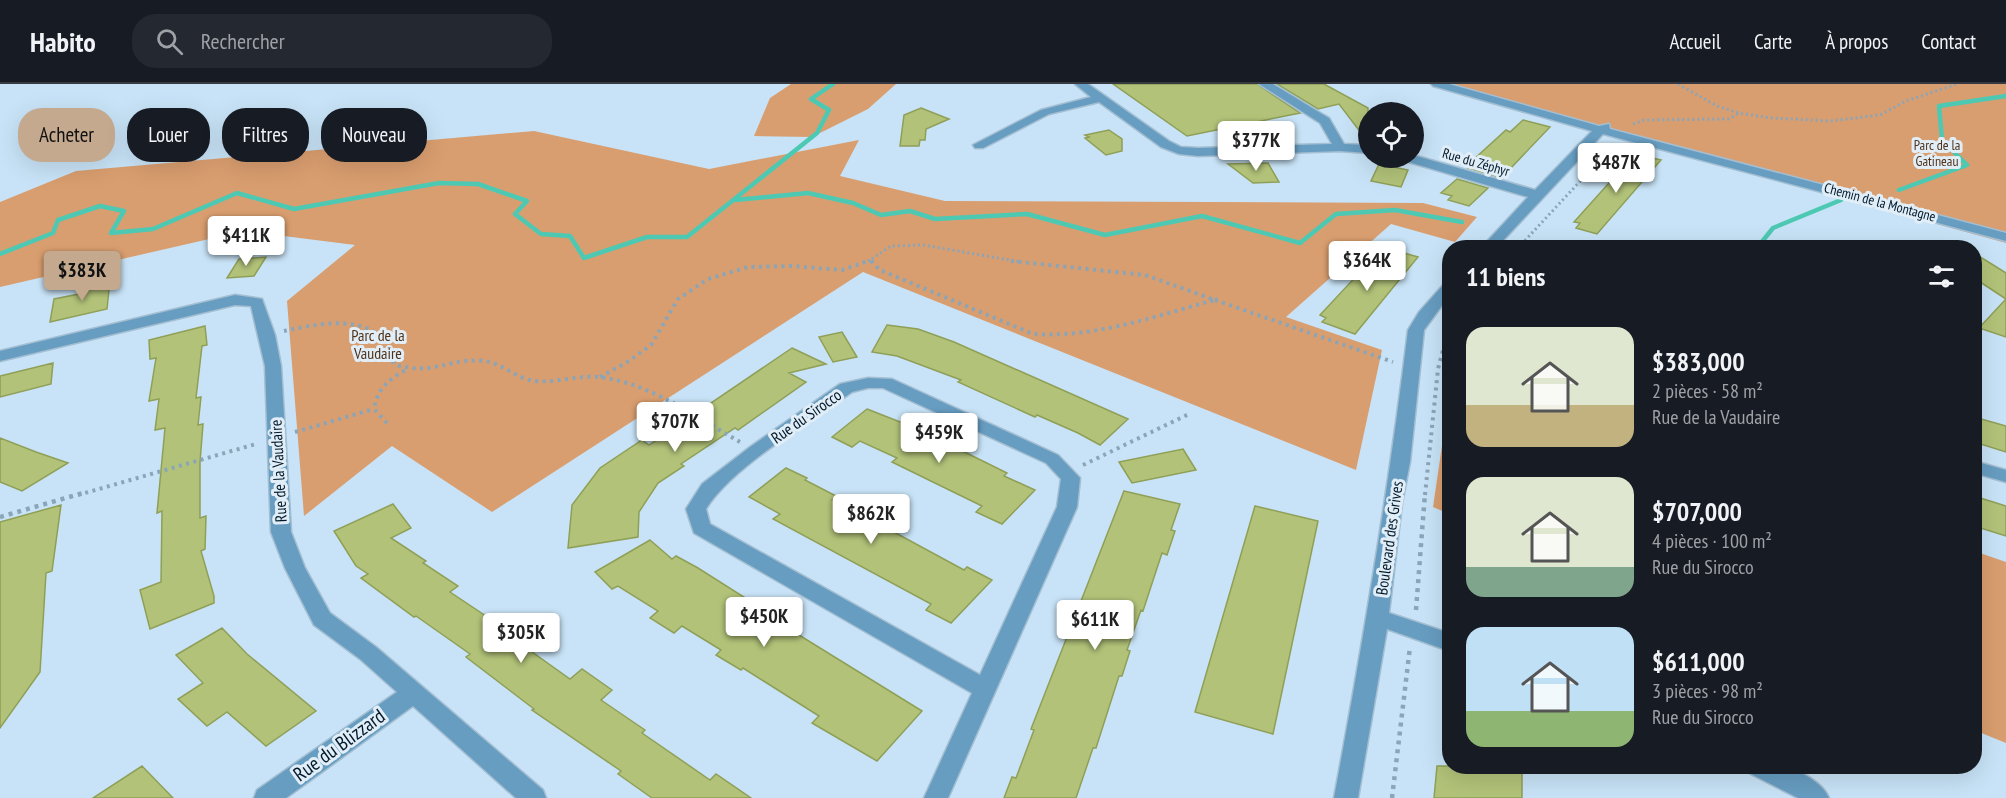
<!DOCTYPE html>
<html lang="fr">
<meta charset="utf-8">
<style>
body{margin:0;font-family:"PT Sans Narrow",sans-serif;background:#242831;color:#f1f3f6;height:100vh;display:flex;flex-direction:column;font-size:22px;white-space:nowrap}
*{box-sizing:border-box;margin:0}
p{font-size:20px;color:#9ea1a6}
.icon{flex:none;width:33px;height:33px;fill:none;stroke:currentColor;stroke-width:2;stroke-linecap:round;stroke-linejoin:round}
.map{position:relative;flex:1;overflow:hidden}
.drawer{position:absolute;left:1442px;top:156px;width:540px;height:534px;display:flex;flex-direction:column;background:#171b24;border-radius:24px;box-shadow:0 6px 24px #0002}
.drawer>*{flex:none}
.guide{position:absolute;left:18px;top:24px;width:570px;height:54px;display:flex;gap:12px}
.buttons{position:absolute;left:1358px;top:18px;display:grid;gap:12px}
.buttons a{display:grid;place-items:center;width:66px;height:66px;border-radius:50%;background:#171b24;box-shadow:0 6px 24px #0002;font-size:30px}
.price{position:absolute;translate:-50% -51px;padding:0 14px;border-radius:6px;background:#fff;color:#222;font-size:20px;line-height:39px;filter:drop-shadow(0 2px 3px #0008)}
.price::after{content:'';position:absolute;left:50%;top:36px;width:18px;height:14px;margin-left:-9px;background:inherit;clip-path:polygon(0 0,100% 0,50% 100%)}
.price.current{background:#c4a98f;color:#111}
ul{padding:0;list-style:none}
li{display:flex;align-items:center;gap:18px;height:150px;padding:0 24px}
li span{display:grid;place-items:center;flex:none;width:168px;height:120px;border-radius:18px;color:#555}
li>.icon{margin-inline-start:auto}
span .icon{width:72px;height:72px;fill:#fffc;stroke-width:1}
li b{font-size:26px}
h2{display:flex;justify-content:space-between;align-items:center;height:72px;padding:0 24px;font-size:26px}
.chip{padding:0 21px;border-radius:24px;background:#171b24;box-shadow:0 6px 24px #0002;font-size:21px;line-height:54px}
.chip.current{background:#c4a98f;color:#111}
header{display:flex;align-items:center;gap:36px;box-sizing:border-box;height:84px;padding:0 30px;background:#171b24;border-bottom:2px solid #363941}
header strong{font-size:28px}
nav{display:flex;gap:33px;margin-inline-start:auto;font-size:21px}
.search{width:420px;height:54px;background:#242831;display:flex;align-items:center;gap:15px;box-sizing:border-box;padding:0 21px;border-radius:24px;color:#9ea1a6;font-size:22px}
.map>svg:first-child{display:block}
.green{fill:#d99e6f}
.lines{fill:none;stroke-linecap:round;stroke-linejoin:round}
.stream{stroke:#4dc9b3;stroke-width:4.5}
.building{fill:#b2c379;stroke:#8f9f57;stroke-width:1.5}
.minor-casing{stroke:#a4bed2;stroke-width:3}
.path-far2{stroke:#8ba5b8;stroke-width:3;stroke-dasharray:2 3;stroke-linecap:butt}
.path-far1{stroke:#8ba5b8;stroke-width:4;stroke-dasharray:3 4.5;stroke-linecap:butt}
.path{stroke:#8ba5b8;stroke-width:4.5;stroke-dasharray:4 5;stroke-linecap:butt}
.minor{fill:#679dc1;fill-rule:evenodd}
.labels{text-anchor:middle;stroke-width:6;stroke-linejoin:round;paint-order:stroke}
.far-park-label{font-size:14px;fill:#503219;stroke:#e1eef8}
.far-street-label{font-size:14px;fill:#001829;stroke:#e1eef8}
.park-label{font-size:16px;fill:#503219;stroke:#e1eef8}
.street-label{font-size:16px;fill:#001829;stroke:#e1eef8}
.near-street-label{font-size:20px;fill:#001829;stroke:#e1eef8}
</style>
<header>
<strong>Habito</strong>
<div class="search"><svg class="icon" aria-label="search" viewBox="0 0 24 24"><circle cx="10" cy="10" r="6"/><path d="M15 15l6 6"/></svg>Rechercher</div>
<nav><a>Accueil</a><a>Carte</a><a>À propos</a><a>Contact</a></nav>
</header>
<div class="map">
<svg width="2006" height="714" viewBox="0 0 2006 714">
<rect width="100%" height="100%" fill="#c8e3f7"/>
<path class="green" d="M 791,0 L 896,0 L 868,25 L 812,53 L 754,52 L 770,14 Z
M 1430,0 L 2006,0 L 2006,159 L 1433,1 Z
M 534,47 L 709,85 L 859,56 L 840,92 L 945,117 L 1423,119 L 1477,133 L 1455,158 L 1391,140 L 1286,233 L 1382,266 L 1356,386 L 863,188 L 492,428 L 392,362 L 304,432 L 287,217 L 355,161 L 244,147 L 0,203 L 0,118 L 76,87 Z
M 1449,314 L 1449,430 L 1433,423 Z
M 1974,467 L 2006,478 L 2006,659 L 1974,646 Z"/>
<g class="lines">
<path class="stream" d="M 1899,106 L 1967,81 L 1942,56 L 1939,22 L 2006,12
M 735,116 L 808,109 L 853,119 L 881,131 L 910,127 L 935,135 L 1027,130 L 1105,151 L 1202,132 L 1300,159 L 1336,130 L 1395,126 L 1462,138
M 1757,164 L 1773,144 L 1841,116
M 0,170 L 53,149 L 58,136 L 100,122 L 124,127 L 111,149 L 153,145 L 237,109 L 294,125 L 439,99 L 478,100 L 527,117 L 515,130 L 541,150 L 570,152 L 584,174 L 647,153 L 687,153 L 817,49 L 829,26 L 811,15 L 833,0"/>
</g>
<path class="building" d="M 1113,0 L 1257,0 L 1300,29 L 1187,52 Z
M 1277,0 L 1324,0 L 1368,24 L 1368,58 L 1339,20 L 1318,25 Z
M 921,24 L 949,35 L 926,45 L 925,56 L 920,56 L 919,62 L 900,62 L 904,31 Z
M 1523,36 L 1550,43 L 1508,87 L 1506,86 L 1499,93 L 1468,84 L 1475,78 L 1472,77 L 1506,46 L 1510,48 Z
M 1109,46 L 1122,55 L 1122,67 L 1106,71 L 1085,54 L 1089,53 L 1085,51 Z
M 1635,70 L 1661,76 L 1597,150 L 1576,144 L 1580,139 L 1574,138 Z
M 1268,79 L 1279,98 L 1253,99 L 1228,80 Z
M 1379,80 L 1408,86 L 1401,103 L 1371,97 Z
M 1457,95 L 1488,104 L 1469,122 L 1448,116 L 1452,112 L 1441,109 Z
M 1394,166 L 1418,173 L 1355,250 L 1322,238 L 1326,234 L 1320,231 L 1362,186 L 1366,187 L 1384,168 L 1391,170 Z
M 1974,169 L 2006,189 L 2006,253 L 1979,244 L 2006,215 L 1974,194 Z
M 266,173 L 254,192 L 227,194 L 239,175 Z
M 110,196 L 107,225 L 50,238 L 54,215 L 79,210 L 80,202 Z
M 887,241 L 918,245 L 954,258 L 1128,335 L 1100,361 L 1078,349 L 1037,331 L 1035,333 L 958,298 L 961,296 L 897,272 L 872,268 Z
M 205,242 L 207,261 L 202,262 L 196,314 L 201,313 L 198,341 L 203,340 L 200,378 L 200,434 L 206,432 L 205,465 L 201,467 L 214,512 L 214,519 L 150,545 L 140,506 L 161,498 L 162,427 L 157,429 L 165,344 L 155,346 L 159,315 L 149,317 L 156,274 L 150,275 L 149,256 Z
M 842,248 L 857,273 L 833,278 L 819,253 Z
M 792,264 L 826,280 L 789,289 L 806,298 L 738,346 L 735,344 L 681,380 L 684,382 L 658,399 L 639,428 L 638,453 L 568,464 L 572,421 L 600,384 L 642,356 L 649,361 Z
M 53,279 L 51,300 L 0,313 L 0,292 Z
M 867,325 L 918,345 L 1007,389 L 1004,392 L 1035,406 L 1002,440 L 976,428 L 982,422 L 892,378 L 897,374 L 860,357 L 852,363 L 832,353 Z
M 1974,333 L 2006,342 L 2006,368 L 1974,358 Z
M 0,354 L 36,368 L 68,379 L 22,407 L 0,398 Z
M 1183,365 L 1196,386 L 1132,399 L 1119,378 Z
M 786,384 L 807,394 L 805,396 L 836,412 L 832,416 L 869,435 L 872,432 L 895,444 L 892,447 L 964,486 L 967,483 L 992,496 L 951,539 L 926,526 L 931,520 L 773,435 L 780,430 L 749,413 Z
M 1124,407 L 1180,420 L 1171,446 L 1175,447 L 1167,471 L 1162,469 L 1143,527 L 1141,526 L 1127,566 L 1130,567 L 1122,592 L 1119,592 L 1096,664 L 1093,664 L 1076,714 L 1004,714 L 1012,693 L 1016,694 L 1034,646 L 1031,645 Z
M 1974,412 L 2006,422 L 2006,452 L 1974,442 Z
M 393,420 L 411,444 L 391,454 L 426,477 L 423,479 L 458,502 L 450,508 L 504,544 L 507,541 L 528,555 L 521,560 L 570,595 L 582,585 L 612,606 L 601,616 L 645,646 L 642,649 L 710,696 L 716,690 L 751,714 L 652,714 L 618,690 L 621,687 L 532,626 L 534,625 L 466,573 L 470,570 L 416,532 L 414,533 L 361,494 L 368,490 L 356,482 L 334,447 Z
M 61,421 L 52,487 L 46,489 L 40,588 L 0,644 L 0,438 Z
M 1255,422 L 1318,437 L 1273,650 L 1195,628 Z
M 650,456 L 672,475 L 676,472 L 698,484 L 758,522 L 755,524 L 787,542 L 786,543 L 922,627 L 877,677 L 812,639 L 819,632 L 743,584 L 741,586 L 716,571 L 721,566 L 682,542 L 674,549 L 650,534 L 658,527 L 618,502 L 612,505 L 595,488 Z
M 222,544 L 247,570 L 316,627 L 266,662 L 227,628 L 207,642 L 178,615 L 203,599 L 176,571 Z
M 142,682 L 173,714 L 93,714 Z
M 1437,682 L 1522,682 L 1522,714 L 1434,714 Z"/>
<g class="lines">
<g class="minor-casing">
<path id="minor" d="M 1075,0 L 1088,0 L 1169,57 L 1181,63 L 1198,64 L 1332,60 L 1320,39 L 1259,0 L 1273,0 L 1322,30 L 1329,34 L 1344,60 L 1368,61 L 1368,69 L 1340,67 L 1198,72 L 1179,70 L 1161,63 L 1099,18 L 1049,30 L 983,64 L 975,64 L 973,61 L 1041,26 L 1091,13 Z
M 1431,0 L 1449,0 L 1599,42 L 1609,40 L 1610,45 L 2006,149 L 2006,157 L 1603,50 L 1496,164 L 1481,164 L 1528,113 L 1405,77 L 1403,74 L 1413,74 L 1413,71 L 1535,106 L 1592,47 L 1433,2 Z
M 1449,198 L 1449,212 L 1424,246 L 1410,378 L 1402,419 L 1389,529 L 1449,549 L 1449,567 L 1387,545 L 1358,714 L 1334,714 C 1363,559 1389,403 1408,246 L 1419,228 L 1444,200 Z
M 235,211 L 262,215 L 275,251 L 281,282 L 291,448 L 305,484 L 330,529 L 376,563 L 543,706 L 546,714 L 516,714 L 413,622 L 286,714 L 254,714 L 257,706 L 397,608 L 360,575 L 314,541 L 285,484 L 271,448 L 265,282 L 251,222 L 235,221 L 0,277 L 0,267 Z
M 868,294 L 892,295 L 1058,371 L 1080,394 L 1077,423 L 948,714 L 924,714 L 972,609 L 694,449 L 686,425 L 702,400 L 750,363 L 840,300 ZM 868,304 L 883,304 L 1046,379 L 1061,395 L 1057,423 L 980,591 L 710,440 L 706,425 C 732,383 810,338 852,308 Z
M 1974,377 L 2006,386 L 2006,398 L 1974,389 Z
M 1746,682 C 1758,682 1773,680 1784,683 C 1800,686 1823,699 1829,714 L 1798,714 L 1749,689 Z"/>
</g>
<path class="path-far2" d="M 1678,0 L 1717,22 L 1739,29 L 1771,34 L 1830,37 L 1880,31 L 1906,17 L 1957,0
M 1633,40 L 1644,36 L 1729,35 L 1739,29
M 1518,164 L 1612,63
M 863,178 L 870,176
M 872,178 L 870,176 L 891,162 L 923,161 L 1021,178"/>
<path class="path-far1" d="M 871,177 L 880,186 L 1033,250 C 1096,254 1155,232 1215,216
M 1011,177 L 1145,191 L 1215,216
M 1215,216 L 1393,278
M 1215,216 L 1218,215
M 284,247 C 313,241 359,230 383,255 C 389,261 390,272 394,280 C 431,293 451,273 484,277 C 503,279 516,295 535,297 C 557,299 578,291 599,293 C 650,299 696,333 740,358
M 600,293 L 629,277 L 651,261 L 678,215 L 708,195 L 748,183 L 792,182 L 842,186 L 868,177
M 387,339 L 374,325 C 377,305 389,295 406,286
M 295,348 L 374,325
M 1083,381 L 1191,329
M 78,411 L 256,360
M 1425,411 L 1438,285 L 1449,243"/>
<path class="path" d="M 0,433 L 83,409
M 1416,526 L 1425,409
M 1392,714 L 1410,563"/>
<use href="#minor" class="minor"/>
</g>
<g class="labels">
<g class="far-park-label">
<text x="1937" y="66">Parc de la<tspan x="1937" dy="16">Gatineau</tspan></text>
</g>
<g class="far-street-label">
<text transform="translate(1476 78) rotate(16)" y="5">Rue du Zéphyr</text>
<text transform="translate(1880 118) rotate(15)" y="5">Chemin de la Montagne</text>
</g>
<g class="park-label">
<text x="378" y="257">Parc de la<tspan x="378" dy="18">Vaudaire</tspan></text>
</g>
<g class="street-label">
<text transform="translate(806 332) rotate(-35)" y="6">Rue du Sirocco</text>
<text transform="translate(278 387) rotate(-93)" y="6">Rue de la Vaudaire</text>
<text transform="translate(1389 454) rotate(-82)" y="6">Boulevard des Grives</text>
</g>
<g class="near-street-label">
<text transform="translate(339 661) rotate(-36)" y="7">Rue du Blizzard</text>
</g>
</g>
</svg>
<div class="buttons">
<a><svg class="icon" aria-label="locate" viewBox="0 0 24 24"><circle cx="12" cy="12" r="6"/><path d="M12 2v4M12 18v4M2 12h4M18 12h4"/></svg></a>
</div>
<b class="price" style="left:1256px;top:88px">$377K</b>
<b class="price" style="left:1616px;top:110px">$487K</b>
<b class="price" style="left:246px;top:183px">$411K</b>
<b class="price" style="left:1367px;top:208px">$364K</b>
<b class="price current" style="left:82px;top:218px">$383K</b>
<b class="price" style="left:675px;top:369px">$707K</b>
<b class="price" style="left:939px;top:380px">$459K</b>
<b class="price" style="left:871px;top:461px">$862K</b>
<b class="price" style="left:764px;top:564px">$450K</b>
<b class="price" style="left:1095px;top:567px">$611K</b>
<b class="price" style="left:521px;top:580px">$305K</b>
<div class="guide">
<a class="chip current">Acheter</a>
<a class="chip">Louer</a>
<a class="chip">Filtres</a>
<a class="chip">Nouveau</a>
</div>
<section class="drawer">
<h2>11 biens<svg class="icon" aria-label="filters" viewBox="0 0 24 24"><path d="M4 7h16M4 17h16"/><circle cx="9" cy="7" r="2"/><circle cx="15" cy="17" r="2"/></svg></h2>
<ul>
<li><span style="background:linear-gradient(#dfe7d0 65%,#c2b280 0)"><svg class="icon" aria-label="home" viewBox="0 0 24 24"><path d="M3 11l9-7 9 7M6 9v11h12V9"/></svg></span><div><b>$383,000</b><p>2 pièces · 58 m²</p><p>Rue de la Vaudaire</p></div></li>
<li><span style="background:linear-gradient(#dfe7d0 75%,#7fa58c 0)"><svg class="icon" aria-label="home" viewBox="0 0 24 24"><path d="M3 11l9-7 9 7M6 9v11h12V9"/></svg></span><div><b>$707,000</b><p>4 pièces · 100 m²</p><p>Rue du Sirocco</p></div></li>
<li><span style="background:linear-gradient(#bfe0f5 70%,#8fb573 0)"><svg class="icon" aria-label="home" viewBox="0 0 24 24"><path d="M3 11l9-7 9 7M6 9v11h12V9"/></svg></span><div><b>$611,000</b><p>3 pièces · 98 m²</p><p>Rue du Sirocco</p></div></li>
</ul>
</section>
</div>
